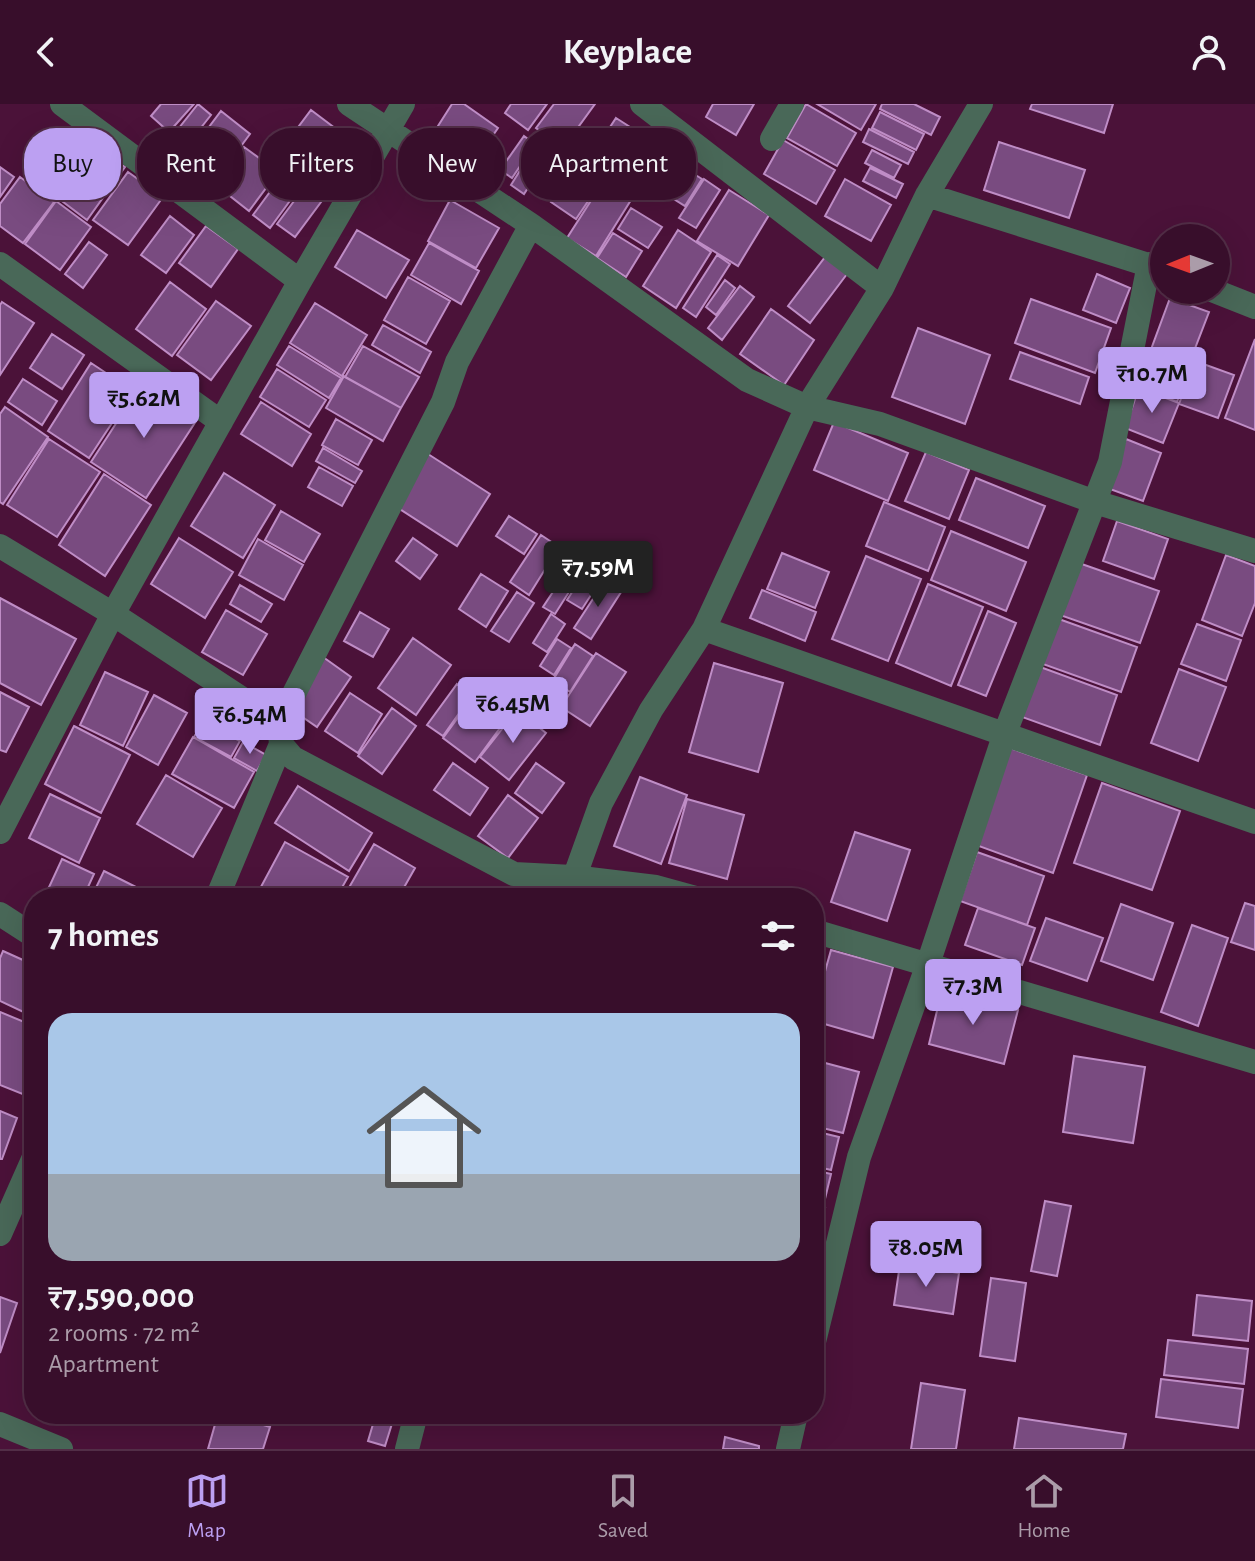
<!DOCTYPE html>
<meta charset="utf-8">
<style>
body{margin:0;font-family:"Alegreya Sans",sans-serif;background:#3f1733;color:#f1f3f6;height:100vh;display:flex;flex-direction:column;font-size:30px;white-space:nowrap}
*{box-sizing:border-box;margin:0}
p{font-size:26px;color:#ab9ca9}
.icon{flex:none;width:44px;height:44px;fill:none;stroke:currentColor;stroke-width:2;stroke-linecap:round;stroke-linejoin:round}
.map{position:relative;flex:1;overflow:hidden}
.details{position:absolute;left:24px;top:784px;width:800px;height:536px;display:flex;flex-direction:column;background:#380e2b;border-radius:32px;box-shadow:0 8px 32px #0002,0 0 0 2px #522e47}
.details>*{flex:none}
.hud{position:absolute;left:24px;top:24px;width:800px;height:72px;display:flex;gap:16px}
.needle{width:52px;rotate:269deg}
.tools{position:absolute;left:1150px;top:120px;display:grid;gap:16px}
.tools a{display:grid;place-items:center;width:80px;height:80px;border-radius:50%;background:#380e2b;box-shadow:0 8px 32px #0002,0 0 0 2px #522e47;font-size:40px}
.price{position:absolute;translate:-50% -68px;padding:0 18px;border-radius:8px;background:#bca0f2;color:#111;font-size:26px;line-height:52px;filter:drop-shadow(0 2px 4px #0008)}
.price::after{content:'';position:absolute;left:50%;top:48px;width:24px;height:18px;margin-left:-12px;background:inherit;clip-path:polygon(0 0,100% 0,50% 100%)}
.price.current{background:#222;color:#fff}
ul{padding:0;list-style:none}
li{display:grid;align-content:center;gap:16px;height:424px;padding:0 24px}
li+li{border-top:2px solid #522e47}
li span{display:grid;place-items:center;height:248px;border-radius:24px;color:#555}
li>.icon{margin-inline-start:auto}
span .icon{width:144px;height:144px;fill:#fffc;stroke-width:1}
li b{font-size:34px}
h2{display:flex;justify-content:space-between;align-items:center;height:96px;padding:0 24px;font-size:34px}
.chip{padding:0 28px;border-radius:32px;background:#380e2b;box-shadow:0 8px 32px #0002,0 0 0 2px #522e47;font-size:28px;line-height:72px}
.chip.current{background:#bca0f2;color:#111}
header{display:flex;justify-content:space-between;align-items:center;height:104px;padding:0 24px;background:#380e2b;font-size:36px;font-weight:600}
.tab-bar{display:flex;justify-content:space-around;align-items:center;height:112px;border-top:2px solid #522e47;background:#380e2b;font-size:22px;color:#ab9ca9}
.tab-bar a{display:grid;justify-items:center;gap:4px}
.tab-bar .current{color:#bca0f2}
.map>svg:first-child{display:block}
.building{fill:#794b80;stroke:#bf8dc6;stroke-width:2}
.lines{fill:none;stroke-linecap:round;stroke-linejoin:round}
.street{stroke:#496858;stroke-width:24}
</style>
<header><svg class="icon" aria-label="back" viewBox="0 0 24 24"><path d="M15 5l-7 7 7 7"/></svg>Keyplace<svg class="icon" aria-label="person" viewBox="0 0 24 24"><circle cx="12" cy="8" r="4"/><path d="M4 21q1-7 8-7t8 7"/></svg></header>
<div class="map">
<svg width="1255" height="1345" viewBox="0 0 1255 1345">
<rect width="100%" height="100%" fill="#4b1239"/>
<path class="building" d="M 161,0 L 194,0 L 169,28 L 151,12 Z
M 198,0 L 211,11 L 180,50 L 167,39 Z
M 452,0 L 464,0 L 498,24 L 480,50 L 438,22 Z
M 511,0 L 547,0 L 528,26 L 505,9 Z
M 554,0 L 595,0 L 563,44 L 536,24 Z
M 713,0 L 754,0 L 736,31 L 706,13 Z
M 806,0 L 856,29 L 837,62 L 787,34 Z
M 817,0 L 876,0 L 861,26 Z
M 882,0 L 914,0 L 940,13 L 931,31 L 880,5 Z
M 1032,0 L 1113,0 L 1104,29 L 1030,5 Z
M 311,6 L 356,40 L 323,84 L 278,50 Z
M 221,7 L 250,30 L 221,69 L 191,47 Z
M 880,8 L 924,30 L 916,46 L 872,24 Z
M 616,14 L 641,30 L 624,56 L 599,40 Z
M 869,25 L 914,48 L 908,60 L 863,38 Z
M 524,32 L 535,40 L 512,74 L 500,66 Z
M 88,36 L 125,63 L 87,116 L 50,88 Z
M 539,36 L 553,45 L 524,90 L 511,81 Z
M 783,36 L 835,66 L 816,100 L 764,70 Z
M 999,38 L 1085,66 L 1069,114 L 984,86 Z
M 244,43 L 278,68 L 249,107 L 216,81 Z
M 872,46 L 901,61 L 894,74 L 865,59 Z
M 663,49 L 678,58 L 657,89 L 643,80 Z
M 678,60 L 702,75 L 685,102 L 661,87 Z
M 0,63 L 14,73 L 0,93 Z
M 574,64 L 599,81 L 576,115 L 551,98 Z
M 870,64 L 903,80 L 896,94 L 863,77 Z
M 286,66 L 303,79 L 270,124 L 253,111 Z
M 128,68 L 163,93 L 128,141 L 93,116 Z
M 20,73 L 54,98 L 23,139 L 0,122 L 0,100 Z
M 704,75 L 720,86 L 696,124 L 679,114 Z
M 845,75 L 891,101 L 871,137 L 825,112 Z
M 309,77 L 327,90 L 295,133 L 277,120 Z
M 603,78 L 631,96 L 596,152 L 567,134 Z
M 729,86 L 769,111 L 738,162 L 697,137 Z
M 450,96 L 499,124 L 476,164 L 428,137 Z
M 56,97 L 91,123 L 60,166 L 25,140 Z
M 631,104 L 662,123 L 648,144 L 618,125 Z
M 170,112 L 194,131 L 166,169 L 141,151 Z
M 206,122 L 238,145 L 211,183 L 179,159 Z
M 357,126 L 409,156 L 386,194 L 335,163 Z
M 678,126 L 711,148 L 676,204 L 643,182 Z
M 613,129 L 642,147 L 626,173 L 597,154 Z
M 89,138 L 107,151 L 83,184 L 65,170 Z
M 429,139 L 479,167 L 461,200 L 411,171 Z
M 828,149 L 850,166 L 810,219 L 788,202 Z
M 717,151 L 730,160 L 696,213 L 683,204 Z
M 1097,170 L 1130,184 L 1116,219 L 1083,206 Z
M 408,173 L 450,197 L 426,240 L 384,216 Z
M 725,176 L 735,184 L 716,211 L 706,203 Z
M 170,178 L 206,205 L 172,252 L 136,225 Z
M 740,182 L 754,193 L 722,236 L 708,224 Z
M 1170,194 L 1209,208 L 1184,273 L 1146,259 Z
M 1031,195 L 1111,224 L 1095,269 L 1015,239 Z
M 216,197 L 251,222 L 211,276 L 177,251 Z
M 2,198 L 34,219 L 0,271 L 0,201 Z
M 315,199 L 367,231 L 342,272 L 290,239 Z
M 771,205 L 814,236 L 784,281 L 740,250 Z
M 383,221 L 431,248 L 420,269 L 372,241 Z
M 918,224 L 990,251 L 965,320 L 892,293 Z
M 52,230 L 84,251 L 62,285 L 30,264 Z
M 1255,235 L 1255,326 L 1225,314 Z
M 289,242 L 341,274 L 329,294 L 277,261 Z
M 363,242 L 419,273 L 401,304 L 345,273 Z
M 1020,248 L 1089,273 L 1080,300 L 1010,275 Z
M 1195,257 L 1234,271 L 1218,314 L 1179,300 Z
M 91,259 L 133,287 L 89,354 L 48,327 Z
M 1149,261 L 1186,275 L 1177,298 L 1141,283 Z
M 277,265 L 326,296 L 309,323 L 260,293 Z
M 344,272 L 401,304 L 383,337 L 326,304 Z
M 23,275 L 57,297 L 42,321 L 8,298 Z
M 143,278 L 198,314 L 146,394 L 91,358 Z
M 1139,284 L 1179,299 L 1163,339 L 1125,324 Z
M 261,298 L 311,330 L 292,362 L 241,330 Z
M 5,303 L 48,333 L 3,400 L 0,398 L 0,310 Z
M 336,315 L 372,336 L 358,361 L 322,341 Z
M 834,318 L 908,349 L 888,397 L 814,366 Z
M 49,335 L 100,368 L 57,433 L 7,401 Z
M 1126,335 L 1161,349 L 1143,397 L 1107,384 Z
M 323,344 L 362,367 L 355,379 L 316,357 Z
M 926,348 L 969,366 L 949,415 L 905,397 Z
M 428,350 L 490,390 L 457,442 L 395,402 Z
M 319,363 L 353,382 L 342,402 L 308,383 Z
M 224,369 L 275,401 L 243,454 L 191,422 Z
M 104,370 L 151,401 L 105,472 L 59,441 Z
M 976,374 L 1045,402 L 1028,444 L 959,416 Z
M 884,398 L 945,423 L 928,467 L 866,442 Z
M 281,407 L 320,430 L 304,458 L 265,436 Z
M 509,412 L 537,430 L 524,450 L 496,432 Z
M 1117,417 L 1168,435 L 1154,475 L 1103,457 Z
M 951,427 L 1026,458 L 1006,507 L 931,476 Z
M 541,431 L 559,443 L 529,491 L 510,478 Z
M 179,434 L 233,468 L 205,514 L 151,480 Z
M 413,434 L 437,451 L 420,475 L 396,457 Z
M 258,435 L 303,461 L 284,496 L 239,471 Z
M 782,449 L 829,468 L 815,504 L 767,485 Z
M 1226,451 L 1255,462 L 1255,499 L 1242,532 L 1202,516 Z
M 866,452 L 921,475 L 888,557 L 832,535 Z
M 1076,458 L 1159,487 L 1140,539 L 1057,510 Z
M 572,459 L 583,466 L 555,510 L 543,503 Z
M 587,465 L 602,474 L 582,505 L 567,496 Z
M 481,470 L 508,487 L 486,523 L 459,505 Z
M 606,475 L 623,485 L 591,535 L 574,524 Z
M 928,480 L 983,503 L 951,582 L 896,559 Z
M 240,481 L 272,500 L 261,518 L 230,500 Z
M 762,486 L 816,508 L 805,537 L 750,514 Z
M 517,488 L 534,499 L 509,538 L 491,527 Z
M 0,494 L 76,535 L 41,601 L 0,579 Z
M 226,506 L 267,530 L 243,571 L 202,548 Z
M 988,507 L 1016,519 L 986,592 L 958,581 Z
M 360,508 L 389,525 L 373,553 L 344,537 Z
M 551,510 L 565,520 L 547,548 L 533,539 Z
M 1056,514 L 1137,543 L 1121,588 L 1040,559 Z
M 1197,520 L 1241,536 L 1226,577 L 1181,560 Z
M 413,534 L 451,561 L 416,611 L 378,584 Z
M 557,535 L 571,544 L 554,571 L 540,562 Z
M 575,540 L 593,552 L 570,588 L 553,576 Z
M 596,549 L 626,568 L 590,622 L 561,603 Z
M 323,553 L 351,573 L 317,623 L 288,603 Z
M 714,559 L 783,579 L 758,668 L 689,648 Z
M 1032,560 L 1117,591 L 1100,641 L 1014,610 Z
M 1179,565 L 1226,583 L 1198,657 L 1151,639 Z
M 105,568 L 148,588 L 123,642 L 80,621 Z
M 457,580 L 472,591 L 443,632 L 427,621 Z
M 479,585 L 511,609 L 475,658 L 443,634 Z
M 0,588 L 29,603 L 6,648 L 0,646 Z
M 350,589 L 382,610 L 358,649 L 325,627 Z
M 154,591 L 187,609 L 158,661 L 126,643 Z
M 392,604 L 416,622 L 382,670 L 358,652 Z
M 517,606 L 546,629 L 509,676 L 480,653 Z
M 203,617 L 240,637 L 231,653 L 194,633 Z
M 74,622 L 130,651 L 101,709 L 45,680 Z
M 193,633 L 254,668 L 234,704 L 172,670 Z
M 243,638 L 266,651 L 257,667 L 234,654 Z
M 1010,644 L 1087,671 L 1053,769 L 976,741 Z
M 453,659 L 488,684 L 470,711 L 434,686 Z
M 536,659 L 564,679 L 542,709 L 515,689 Z
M 166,671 L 222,704 L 193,753 L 137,720 Z
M 640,673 L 687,691 L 661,760 L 614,742 Z
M 1102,679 L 1180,707 L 1152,786 L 1074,759 Z
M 298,682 L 372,729 L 349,767 L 275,719 Z
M 50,690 L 100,714 L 79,759 L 29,734 Z
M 508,691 L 538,714 L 508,754 L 478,732 Z
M 687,695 L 744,711 L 727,775 L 669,759 Z
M 855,728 L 910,746 L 887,817 L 831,798 Z
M 285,738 L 348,773 L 336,794 L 255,794 Z
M 374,740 L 415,764 L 398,794 L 343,794 Z
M 977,748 L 1044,772 L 1027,821 L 960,797 Z
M 62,755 L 94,770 L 83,794 L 44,794 Z
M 104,767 L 136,783 L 131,794 L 91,794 Z
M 1245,799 L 1255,802 L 1255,846 L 1231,838 Z
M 1121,800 L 1173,819 L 1153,876 L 1101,857 Z
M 978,804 L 1035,824 L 1022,861 L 965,841 Z
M 1046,814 L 1103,834 L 1087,877 L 1030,857 Z
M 1192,821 L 1228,834 L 1198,922 L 1161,908 Z
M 831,846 L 893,863 L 873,934 L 814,917 L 814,907 Z
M 3,847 L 34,861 L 34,913 L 0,897 L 0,854 Z
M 942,886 L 1018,906 L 1004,960 L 929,940 Z
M 0,908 L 34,922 L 34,982 L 30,993 L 0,981 Z
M 1074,952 L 1145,963 L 1133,1039 L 1063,1028 Z
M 814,956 L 859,968 L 843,1029 L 814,1022 Z
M 0,1007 L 17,1014 L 2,1055 L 0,1055 Z
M 814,1027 L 839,1033 L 831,1066 L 814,1062 Z
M 814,1066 L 831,1070 L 824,1099 L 814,1097 Z
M 1045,1097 L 1071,1102 L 1057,1172 L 1031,1167 Z
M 814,1101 L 825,1104 L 817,1137 L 814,1136 Z
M 900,1160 L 959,1169 L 953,1210 L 894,1201 Z
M 991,1174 L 1026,1179 L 1015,1257 L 980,1252 Z
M 1197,1191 L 1252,1197 L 1248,1237 L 1193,1231 Z
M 0,1193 L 17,1199 L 0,1249 Z
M 1168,1236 L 1248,1245 L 1244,1280 L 1164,1271 Z
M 1161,1275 L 1243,1285 L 1238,1324 L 1156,1313 Z
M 921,1279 L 965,1286 L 956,1345 L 911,1345 Z
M 218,1310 L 227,1310 L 270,1323 L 263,1345 L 208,1345 Z
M 376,1310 L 395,1310 L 385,1342 L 368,1337 Z
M 1019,1314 L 1126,1330 L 1123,1345 L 1014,1345 Z
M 725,1333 L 759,1342 L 759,1345 L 723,1345 Z"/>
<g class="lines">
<path class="street" d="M 62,0 L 300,177
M 349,0 L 531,121 L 747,276 L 807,303 L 880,320 L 1095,398 L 1255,447
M 642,0 L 882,184
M 772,35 L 792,0
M 927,91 L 1161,165
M 0,160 L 221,318
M 1212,186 L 1255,203
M 0,442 L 113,510 L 279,619 L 281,640 L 217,794
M 704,525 L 1255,718
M 279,619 L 443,298 L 457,258 L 531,121
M 281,640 L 293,654 L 514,770 L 573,773 L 656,783 L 696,794
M 0,728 L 113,510 L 300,177 L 403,0
M 567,794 L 601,699 L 651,606 L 704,525 L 807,303 L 882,184 L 927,91 L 981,0
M 0,810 L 34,832
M 814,827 L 1255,958
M 0,1130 L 34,1053
M 814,1238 L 859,1053 L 928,860 L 1005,629 L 1110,358 L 1149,160
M 0,1320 L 61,1345
M 407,1345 L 416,1310
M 788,1345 L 796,1310"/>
</g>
</svg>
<div class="tools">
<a><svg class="needle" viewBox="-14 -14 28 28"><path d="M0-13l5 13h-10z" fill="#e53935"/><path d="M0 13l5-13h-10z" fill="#ab9ca9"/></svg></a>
</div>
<b class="price" style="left:1152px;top:311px">₹10.7M</b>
<b class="price" style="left:144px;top:336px">₹5.62M</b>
<b class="price current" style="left:598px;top:505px">₹7.59M</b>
<b class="price" style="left:513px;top:641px">₹6.45M</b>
<b class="price" style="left:250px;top:652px">₹6.54M</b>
<b class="price" style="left:973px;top:923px">₹7.3M</b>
<b class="price" style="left:926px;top:1185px">₹8.05M</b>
<div class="hud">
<a class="chip current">Buy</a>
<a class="chip">Rent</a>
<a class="chip">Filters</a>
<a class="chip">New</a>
<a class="chip">Apartment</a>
</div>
<section class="details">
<h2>7 homes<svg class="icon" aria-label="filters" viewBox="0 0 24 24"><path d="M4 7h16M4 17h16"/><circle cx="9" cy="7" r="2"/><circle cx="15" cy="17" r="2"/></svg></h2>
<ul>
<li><span style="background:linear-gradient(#a9c7e8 65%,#9aa5b1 0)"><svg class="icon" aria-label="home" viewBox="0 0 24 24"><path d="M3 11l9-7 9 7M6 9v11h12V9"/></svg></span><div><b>₹7,590,000</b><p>2 rooms · 72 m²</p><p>Apartment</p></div></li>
</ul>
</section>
</div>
<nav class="tab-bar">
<a class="current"><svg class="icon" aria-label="map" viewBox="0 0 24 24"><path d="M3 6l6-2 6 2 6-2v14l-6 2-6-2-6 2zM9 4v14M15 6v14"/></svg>Map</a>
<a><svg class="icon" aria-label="saved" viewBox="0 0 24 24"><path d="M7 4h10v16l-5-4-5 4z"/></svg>Saved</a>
<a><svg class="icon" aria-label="home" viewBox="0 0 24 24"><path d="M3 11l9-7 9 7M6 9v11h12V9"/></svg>Home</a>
</nav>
